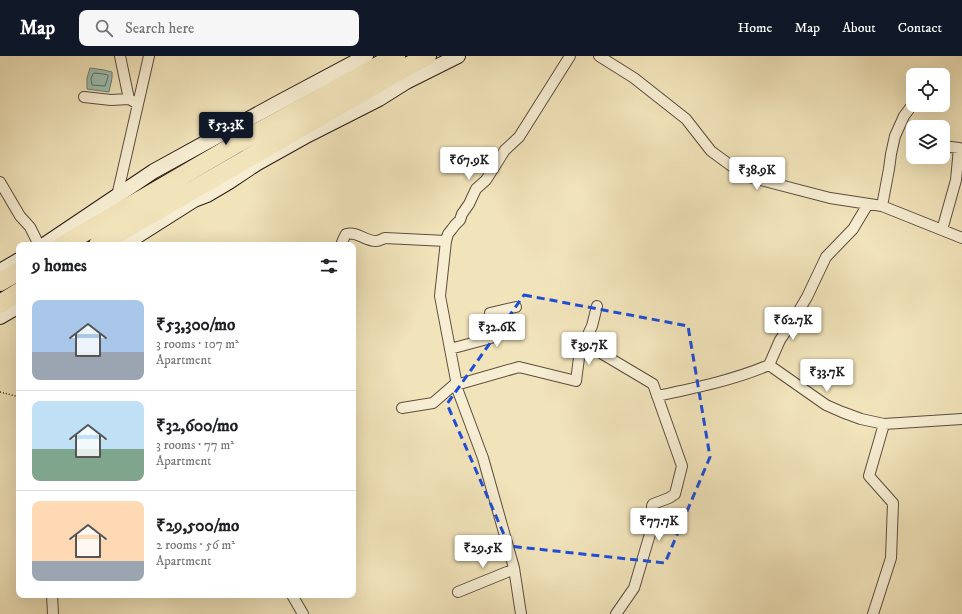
<!DOCTYPE html>
<meta charset="utf-8">
<style>
body{margin:0;font-family:"IM FELL DW Pica",serif;background:#f6f6f6;color:#202124;height:100vh;display:flex;flex-direction:column;font-size:15px;white-space:nowrap}
*{box-sizing:border-box;margin:0}
p{font-size:13px;color:#757577}
.icon{flex:none;width:22px;height:22px;fill:none;stroke:currentColor;stroke-width:2;stroke-linecap:round;stroke-linejoin:round}
.map{position:relative;flex:1;overflow:hidden}
.panel{position:absolute;left:16px;top:186px;width:340px;height:356px;display:flex;flex-direction:column;background:#fff;border-radius:8px;box-shadow:0 4px 16px #0002}
.panel>*{flex:none}
.fabs{position:absolute;left:906px;top:12px;display:grid;gap:8px}
.fabs a{display:grid;place-items:center;width:44px;height:44px;border-radius:8px;background:#fff;box-shadow:0 4px 16px #0002;font-size:20px}
.price{position:absolute;translate:-50% -34px;padding:0 9px;border-radius:4px;background:#fff;color:#222;font-size:13px;line-height:26px;filter:drop-shadow(0 1px 2px #0008)}
.price::after{content:'';position:absolute;left:50%;top:24px;width:12px;height:9px;margin-left:-6px;background:inherit;clip-path:polygon(0 0,100% 0,50% 100%)}
.price.selected{background:#111827;color:#fff}
ul{padding:0;list-style:none}
li{display:flex;align-items:center;gap:12px;height:100px;padding:0 16px}
li+li{border-top:1px solid #e0e0e0}
li span{display:grid;place-items:center;flex:none;width:112px;height:80px;border-radius:8px;color:#555}
li>.icon{margin-inline-start:auto}
span .icon{width:48px;height:48px;fill:#fffc;stroke-width:1}
li b{font-size:17px}
h2{display:flex;justify-content:space-between;align-items:center;height:48px;padding:0 16px;font-size:17px}
header{display:flex;align-items:center;gap:24px;box-sizing:border-box;height:56px;padding:0 20px;background:#111827;color:#fff}
header strong{font-size:19px}
nav{display:flex;gap:22px;margin-inline-start:auto;font-size:14px}
.search{width:280px;height:36px;background:#f6f6f6;display:flex;align-items:center;gap:10px;box-sizing:border-box;padding:0 14px;border-radius:8px;color:#757577;font-size:15px}
.map>svg:first-child{display:block}
.water{fill:#9bbeb0;stroke:#6e7d73}
.lines{fill:none;stroke-linecap:round;stroke-linejoin:round}
.shore{stroke:#636d64;stroke-width:1}
.street-casing{stroke:#5c4e40;stroke-width:12}
.secondary-casing{stroke:#2b1c17;stroke-width:16}
.highway-casing{stroke:#2b1c17;stroke-width:20}
.path{stroke:#2b1c17;stroke-width:1.5;stroke-dasharray:1 2;stroke-linecap:butt}
.street{stroke:#f6edd2;stroke-width:10}
.secondary{stroke:#f6edd2;stroke-width:14}
.highway{stroke:#f1e3ba;stroke-width:18}
.marked{fill:none;stroke:#1d4ed8;stroke-width:3;stroke-dasharray:8 5;stroke-linejoin:round}
</style>
<header>
<strong>Map</strong>
<div class="search"><svg class="icon" aria-label="search" viewBox="0 0 24 24"><circle cx="10" cy="10" r="6"/><path d="M15 15l6 6"/></svg>Search here</div>
<nav><a>Home</a><a>Map</a><a>About</a><a>Contact</a></nav>
</header>
<div class="map">
<svg width="962" height="558" viewBox="0 0 962 558">
<rect width="100%" height="100%" fill="#f1e3ba"/>
<filter id="stains"><feTurbulence type="fractalNoise" baseFrequency=".005" numOctaves="4"/><feColorMatrix values="0 0 0 0 .2 0 0 0 0 .09 0 0 0 0 .02 0 0 0 .5 -.17"/></filter>
<radialGradient id="worn" r=".72"><stop offset=".6" stop-color="#630" stop-opacity="0"/><stop offset="1" stop-color="#630" stop-opacity=".3"/></radialGradient>
<path class="water" d="M 90,12 L 104,14 L 112,16 C 113,23 110,29 109,36 L 87,33 L 87,22 Z"/>
<g class="lines">
<path class="shore" d="M 94,17 L 104,18 L 108,19 L 108,21 L 105,30 L 92,29 L 91,23 Z"/>
<g class="street-casing">
<path id="street" d="M 120,0 L 129,43 L 138,48
M 599,0 L 634,22 L 686,63 L 711,95 L 745,120 L 830,142 L 882,150 L 962,182
M 84,41 L 111,44 L 129,43
M 0,126 L 20,160 L 30,171 L 39,189
M 117,140 L 149,0
M 882,150 L 889,113 L 891,98 L 895,80 L 904,60 L 913,48
M 942,174 L 956,124 L 959,92 L 943,90
M 341,189 L 343,184 L 346,178 C 358,175 364,185 376,185 C 379,185 382,183 385,182 L 446,185
M 584,287 L 592,270 L 597,250
M 450,293 L 491,282 L 490,257 L 516,251
M 769,309 L 826,349 L 842,356 L 861,363 L 884,368
M 456,329 L 519,311 L 576,325 L 580,294 L 584,287 L 653,328 L 682,410 L 675,438 L 669,442 L 653,448 L 652,450 L 652,457 L 650,478 L 634,532 L 616,558
M 657,340 C 695,332 734,324 769,309 L 780,284 L 791,268 L 807,241 L 826,201 L 853,173 L 868,148
M 402,352 L 433,347 L 456,327
M 458,536 L 507,516 L 514,514
M 52,539 L 53,558
M 292,539 L 303,558
M 521,558 L 514,512 L 483,402 L 458,335 L 440,240 L 446,185 L 448,178 L 452,173 L 455,169 L 460,164 L 462,158 L 469,148 L 476,133 L 486,124 L 505,94 L 519,81 L 570,0
M 873,558 L 891,502 L 893,447 L 869,420 L 884,368 L 962,363"/>
</g>
<g class="secondary-casing">
<path id="secondary" d="M 44,189 L 154,115 L 276,48 L 366,0
M 123,189 L 194,144 L 207,139 L 229,126 L 256,108 L 308,79 L 379,43 L 406,26 L 458,0
M 0,215 L 19,204
M 0,261 L 19,250"/>
</g>
<g class="highway-casing">
<path id="highway" d="M 63,189 L 238,87 L 396,0
M 98,189 L 394,18 L 427,0
M 0,226 L 19,215
M 0,248 L 19,236"/>
</g>
<path class="path" d="M 0,336 L 19,341"/>
<use href="#street" class="street"/>
<use href="#secondary" class="secondary"/>
<use href="#highway" class="highway"/>
</g>
<path class="marked" d="M 524,239 L 688,270 L 710,401 L 665,507 L 509,490 L 447,348 Z"/>
<rect width="100%" height="100%" filter="url(#stains)"/>
<rect width="100%" height="100%" fill="url(#worn)"/>
</svg>
<div class="fabs">
<a><svg class="icon" aria-label="locate" viewBox="0 0 24 24"><circle cx="12" cy="12" r="6"/><path d="M12 2v4M12 18v4M2 12h4M18 12h4"/></svg></a>
<a><svg class="icon" aria-label="layers" viewBox="0 0 24 24"><path d="M12 4l9 5-9 5-9-5zM3 14l9 5 9-5"/></svg></a>
</div>
<b class="price selected" style="left:226px;top:90px">₹53.3K</b>
<b class="price" style="left:469px;top:125px">₹67.9K</b>
<b class="price" style="left:757px;top:135px">₹38.9K</b>
<b class="price" style="left:793px;top:285px">₹62.7K</b>
<b class="price" style="left:497px;top:292px">₹32.6K</b>
<b class="price" style="left:589px;top:310px">₹39.7K</b>
<b class="price" style="left:827px;top:337px">₹33.7K</b>
<b class="price" style="left:659px;top:486px">₹77.7K</b>
<b class="price" style="left:483px;top:513px">₹29.5K</b>
<section class="panel">
<h2>9 homes<svg class="icon" aria-label="filters" viewBox="0 0 24 24"><path d="M4 7h16M4 17h16"/><circle cx="9" cy="7" r="2"/><circle cx="15" cy="17" r="2"/></svg></h2>
<ul>
<li><span style="background:linear-gradient(#a9c7e8 65%,#9aa5b1 0)"><svg class="icon" aria-label="home" viewBox="0 0 24 24"><path d="M3 11l9-7 9 7M6 9v11h12V9"/></svg></span><div><b>₹53,300/mo</b><p>3 rooms · 107 m²</p><p>Apartment</p></div></li>
<li><span style="background:linear-gradient(#bfe0f5 60%,#7fa58c 0)"><svg class="icon" aria-label="home" viewBox="0 0 24 24"><path d="M3 11l9-7 9 7M6 9v11h12V9"/></svg></span><div><b>₹32,600/mo</b><p>3 rooms · 77 m²</p><p>Apartment</p></div></li>
<li><span style="background:linear-gradient(#ffd9b3 75%,#9aa5b1 0)"><svg class="icon" aria-label="home" viewBox="0 0 24 24"><path d="M3 11l9-7 9 7M6 9v11h12V9"/></svg></span><div><b>₹29,500/mo</b><p>2 rooms · 56 m²</p><p>Apartment</p></div></li>
</ul>
</section>
</div>
